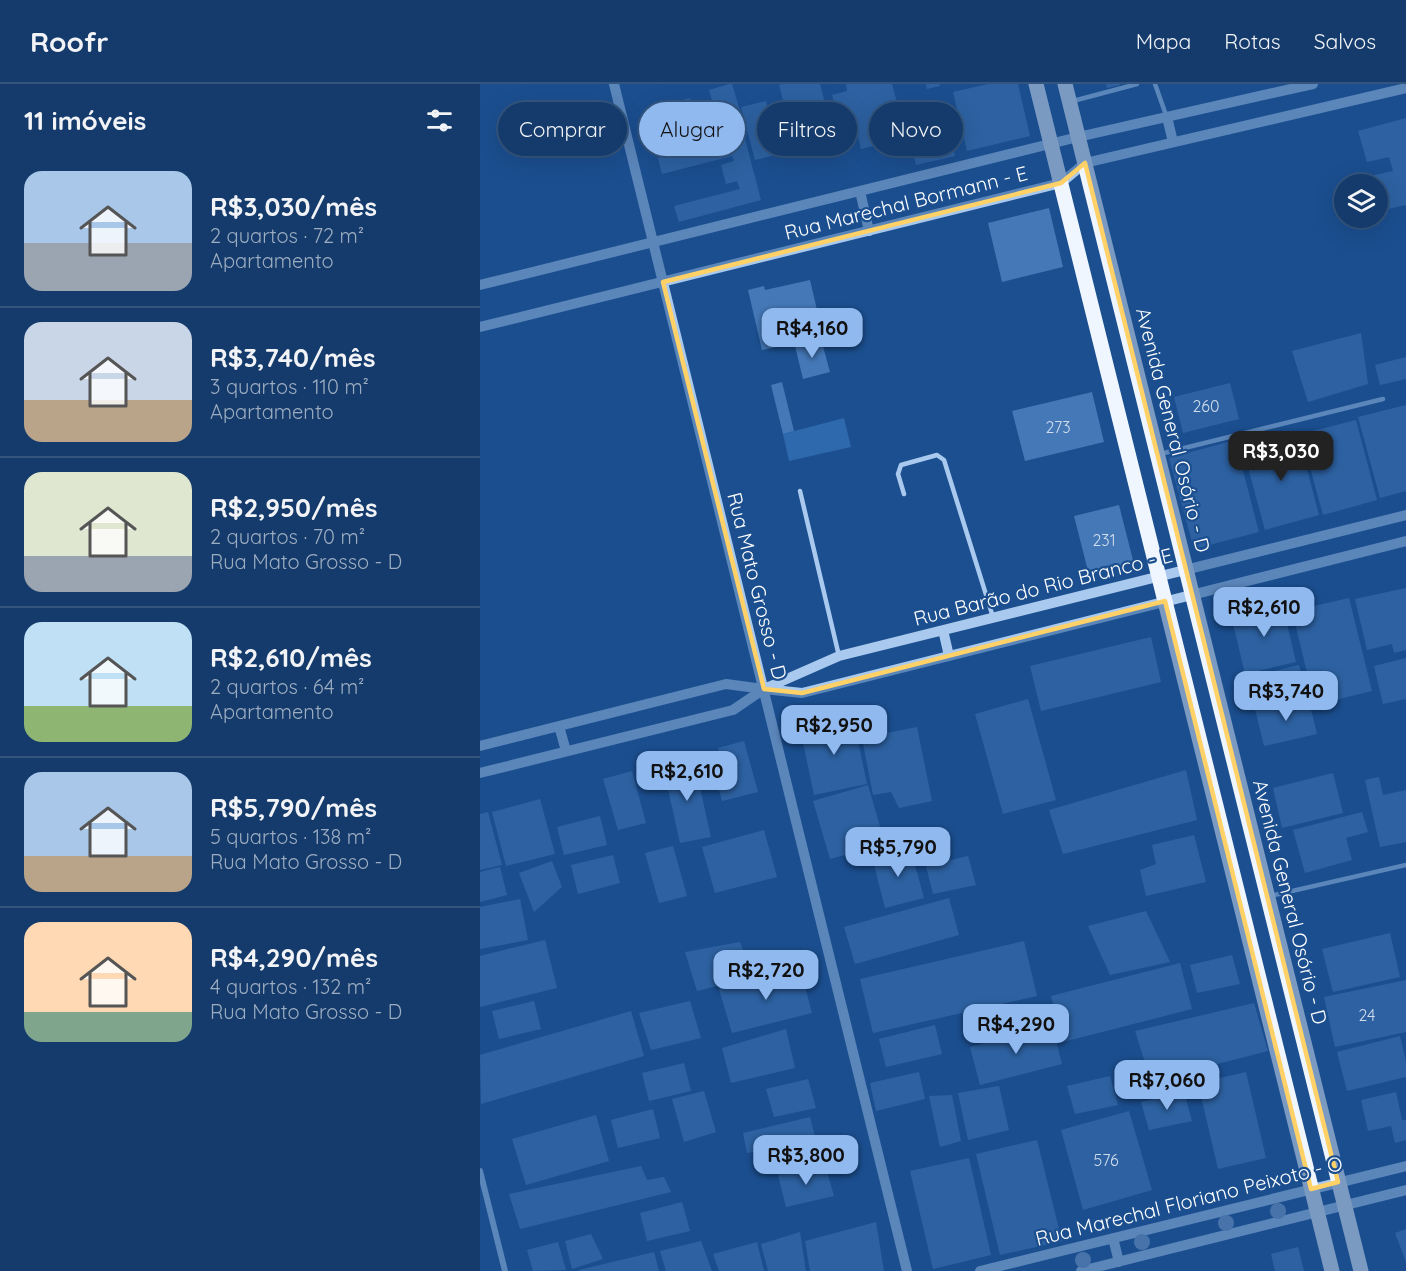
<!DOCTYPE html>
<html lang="pt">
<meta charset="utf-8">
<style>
body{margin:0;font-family:Quicksand,sans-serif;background:#214673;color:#f1f3f6;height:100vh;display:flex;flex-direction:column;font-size:22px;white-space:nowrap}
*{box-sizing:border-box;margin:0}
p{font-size:20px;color:#9dadc1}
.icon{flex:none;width:33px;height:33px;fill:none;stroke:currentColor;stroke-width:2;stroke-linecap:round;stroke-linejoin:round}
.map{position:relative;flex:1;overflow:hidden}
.details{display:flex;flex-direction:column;background:#143b6b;width:480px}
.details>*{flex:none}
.hud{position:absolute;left:18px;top:18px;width:570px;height:54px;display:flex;gap:12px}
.tools{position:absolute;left:854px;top:90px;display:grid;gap:12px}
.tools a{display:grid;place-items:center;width:54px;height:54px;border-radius:50%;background:#143b6b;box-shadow:0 6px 24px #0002,0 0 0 2px #33557e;font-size:30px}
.price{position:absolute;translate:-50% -51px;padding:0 14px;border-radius:12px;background:#90b9f0;color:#111;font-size:20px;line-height:39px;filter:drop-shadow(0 2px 3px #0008)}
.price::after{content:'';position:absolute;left:50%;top:36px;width:18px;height:14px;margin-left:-9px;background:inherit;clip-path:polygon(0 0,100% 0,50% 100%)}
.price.on{background:#222;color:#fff}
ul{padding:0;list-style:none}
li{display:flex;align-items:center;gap:18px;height:150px;padding:0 24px}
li+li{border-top:2px solid #33557e}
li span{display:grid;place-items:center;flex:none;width:168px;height:120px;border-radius:18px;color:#555}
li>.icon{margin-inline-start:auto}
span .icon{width:72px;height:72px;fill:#fffc;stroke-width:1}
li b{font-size:26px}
h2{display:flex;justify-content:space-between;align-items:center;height:72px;padding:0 24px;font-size:26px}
.pill{padding:0 21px;border-radius:27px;background:#143b6b;box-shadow:0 6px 24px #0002,0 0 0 2px #33557e;font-size:21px;line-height:54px}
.pill.on{background:#90b9f0;color:#111}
header{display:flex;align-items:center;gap:36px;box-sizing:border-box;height:84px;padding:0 30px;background:#143b6b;border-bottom:2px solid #33557e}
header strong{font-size:28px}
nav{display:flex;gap:33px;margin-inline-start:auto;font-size:21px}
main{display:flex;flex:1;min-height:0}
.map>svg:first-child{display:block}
.green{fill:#2e69ad}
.building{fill:#4478b7}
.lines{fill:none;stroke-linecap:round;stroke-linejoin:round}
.service{stroke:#a9c9ee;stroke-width:4.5}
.minor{stroke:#a9c9ee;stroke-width:6}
.tertiary{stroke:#a9c9ee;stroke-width:10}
.primary{stroke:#f0f6ff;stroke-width:15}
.tree{fill:#7ea0ca}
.marked{fill:none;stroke:#ffd166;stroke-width:4.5;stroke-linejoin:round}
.labels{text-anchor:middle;stroke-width:4.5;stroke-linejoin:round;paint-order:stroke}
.number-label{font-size:16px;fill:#d0dded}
.street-label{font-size:20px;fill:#fff;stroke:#1b4f8f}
</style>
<header>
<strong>Roofr</strong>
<nav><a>Mapa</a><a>Rotas</a><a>Salvos</a></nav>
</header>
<main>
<section class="details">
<h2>11 imóveis<svg class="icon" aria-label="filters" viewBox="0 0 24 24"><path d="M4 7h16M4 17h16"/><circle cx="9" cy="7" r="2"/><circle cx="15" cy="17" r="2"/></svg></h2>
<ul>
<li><span style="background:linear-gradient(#a9c7e8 60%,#9aa5b1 0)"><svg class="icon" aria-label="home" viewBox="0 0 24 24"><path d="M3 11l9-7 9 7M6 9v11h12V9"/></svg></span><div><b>R$3,030/mês</b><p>2 quartos · 72 m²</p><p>Apartamento</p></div></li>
<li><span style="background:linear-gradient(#c9d6e8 65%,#b9a48a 0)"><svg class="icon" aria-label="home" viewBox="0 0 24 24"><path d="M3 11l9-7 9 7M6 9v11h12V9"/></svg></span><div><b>R$3,740/mês</b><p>3 quartos · 110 m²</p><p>Apartamento</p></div></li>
<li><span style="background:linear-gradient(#dfe7d0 70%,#9aa5b1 0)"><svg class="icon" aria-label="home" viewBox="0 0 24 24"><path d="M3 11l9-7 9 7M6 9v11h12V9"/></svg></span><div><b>R$2,950/mês</b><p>2 quartos · 70 m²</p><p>Rua Mato Grosso - D</p></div></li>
<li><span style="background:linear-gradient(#bfe0f5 70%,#8fb573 0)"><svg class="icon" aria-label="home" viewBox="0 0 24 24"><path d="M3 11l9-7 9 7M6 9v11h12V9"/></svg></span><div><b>R$2,610/mês</b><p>2 quartos · 64 m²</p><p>Apartamento</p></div></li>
<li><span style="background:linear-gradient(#a9c7e8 70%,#b9a48a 0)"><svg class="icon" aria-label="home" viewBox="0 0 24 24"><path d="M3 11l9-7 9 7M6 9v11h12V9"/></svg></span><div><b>R$5,790/mês</b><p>5 quartos · 138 m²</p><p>Rua Mato Grosso - D</p></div></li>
<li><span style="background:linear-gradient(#ffd9b3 75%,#7fa58c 0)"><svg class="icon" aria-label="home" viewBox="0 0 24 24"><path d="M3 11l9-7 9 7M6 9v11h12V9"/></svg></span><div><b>R$4,290/mês</b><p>4 quartos · 132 m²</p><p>Rua Mato Grosso - D</p></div></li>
</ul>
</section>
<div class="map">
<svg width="926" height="1187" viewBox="0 0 926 1187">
<rect width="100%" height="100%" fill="#1b4f8f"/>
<path class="green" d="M 364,334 L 371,363 L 309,377 L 303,350 Z"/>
<path class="building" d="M 249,0 L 252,0 L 262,33 L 239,40 L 229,6 Z
M 302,0 L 340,0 L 349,34 L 327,39 L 328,46 L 334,44 L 340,65 L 308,73 L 307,68 L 275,76 L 261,23 L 286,17 L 290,35 L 307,31 L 299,1 Z
M 366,0 L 412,0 L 418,23 L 401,27 L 409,58 L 381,65 L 374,35 L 359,39 L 352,11 L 367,7 Z
M 446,0 L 459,0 L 460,2 L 447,5 Z
M 508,0 L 538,0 L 550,52 L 487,67 L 473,8 Z
M 626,0 L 640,0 L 640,1 L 627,4 Z
M 210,14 L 224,59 L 206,64 L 199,39 L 167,48 L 162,31 L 170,29 L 169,26 Z
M 926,34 L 926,121 L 899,127 L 897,100 L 892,100 L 890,92 L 913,87 L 909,73 L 887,78 L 878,47 Z
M 467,40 L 475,72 L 436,81 L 429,49 Z
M 264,51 L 281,116 L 199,138 L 194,122 L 260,105 L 257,97 L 246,100 L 241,81 L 254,77 L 252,72 L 182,90 L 178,74 Z
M 569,124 L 583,183 L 522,198 L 508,139 Z
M 330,196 L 341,243 L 303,252 L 306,261 L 282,266 L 268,206 L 284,202 L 285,206 Z
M 881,249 L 888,300 L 828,318 L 812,267 Z
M 341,255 L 350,288 L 323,295 L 315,262 Z
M 926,273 L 926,295 L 900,301 L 895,281 Z
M 302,298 L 314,347 L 303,350 L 291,301 Z
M 750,299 L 759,335 L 703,349 L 694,313 Z
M 612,308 L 624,358 L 545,377 L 532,327 Z
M 926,321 L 926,407 L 900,414 L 878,333 Z
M 876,336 L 897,416 L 843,431 L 821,350 Z
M 818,351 L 839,431 L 785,446 L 763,365 Z
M 755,356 L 779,448 L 714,465 L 689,374 Z
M 639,421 L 654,480 L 609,491 L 594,432 Z
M 926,504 L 926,566 L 914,569 L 912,560 L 887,566 L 875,515 Z
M 869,514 L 892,607 L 835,621 L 812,527 Z
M 802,519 L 816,578 L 765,590 L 751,531 Z
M 671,553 L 681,598 L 561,627 L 550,582 Z
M 926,574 L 926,615 L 903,620 L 894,582 Z
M 819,581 L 826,608 L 788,618 L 782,590 Z
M 828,613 L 837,650 L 784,662 L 775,625 Z
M 548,615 L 576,716 L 523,730 L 495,630 Z
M 373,633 L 387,700 L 334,711 L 320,644 Z
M 437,643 L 452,717 L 419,724 L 411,708 L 393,711 L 382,654 Z
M 264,657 L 278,708 L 242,717 L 235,691 L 244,689 L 238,664 Z
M 214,677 L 231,753 L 200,759 L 183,683 Z
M 706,686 L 717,736 L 583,770 L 569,726 Z
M 152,687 L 166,739 L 138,746 L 123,695 Z
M 853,689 L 863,729 L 802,744 L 793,704 Z
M 899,693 L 903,711 L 926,706 L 926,758 L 900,763 L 885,696 Z
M 388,701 L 405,760 L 350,775 L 333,717 Z
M 60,715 L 75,770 L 26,782 L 12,728 Z
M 8,728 L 22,781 L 0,786 L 0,730 Z
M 882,728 L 888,748 L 866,754 L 872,776 L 825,789 L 813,746 Z
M 120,732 L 127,761 L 84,771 L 77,743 Z
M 284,746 L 297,793 L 235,809 L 222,763 Z
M 714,751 L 726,798 L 666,812 L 660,786 L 676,780 L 672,761 Z
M 193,762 L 207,812 L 179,819 L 165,769 Z
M 430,763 L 444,814 L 405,824 L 392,773 Z
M 133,771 L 140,799 L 98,810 L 91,781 Z
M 488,772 L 496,801 L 453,810 L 446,782 Z
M 72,777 L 82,803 L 54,828 L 39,789 Z
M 20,783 L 27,811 L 0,818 L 0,788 Z
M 469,814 L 479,851 L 375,880 L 364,843 Z
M 40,815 L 48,856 L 0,865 L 0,823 Z
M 666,827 L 690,878 L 630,891 L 608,842 Z
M 910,849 L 920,893 L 853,908 L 842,865 Z
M 65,856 L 77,904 L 0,923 L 0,872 Z
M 544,857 L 557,912 L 393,949 L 380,895 Z
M 260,858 L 273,893 L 217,907 L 205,868 Z
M 752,871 L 760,900 L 717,909 L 710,881 Z
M 700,879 L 712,925 L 583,958 L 571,912 Z
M 320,884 L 332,929 L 252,949 L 239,905 Z
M 926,896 L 926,948 L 855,963 L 844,913 Z
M 54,917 L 61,945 L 19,955 L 12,927 Z
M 210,917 L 221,954 L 171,966 L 159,929 Z
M 774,919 L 788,967 L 671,997 L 655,947 Z
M 151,927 L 164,972 L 1,1020 L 0,971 Z
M 455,941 L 462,970 L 406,983 L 399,955 Z
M 572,941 L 582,980 L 500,1001 L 490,963 Z
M 306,945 L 315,984 L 251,999 L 242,964 Z
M 920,952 L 926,978 L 926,993 L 867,1007 L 857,968 Z
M 204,979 L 211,1007 L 169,1017 L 162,989 Z
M 439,988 L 445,1015 L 396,1027 L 390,999 Z
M 766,988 L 786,1074 L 738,1085 L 718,999 Z
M 630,992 L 638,1021 L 595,1030 L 587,1002 Z
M 328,995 L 336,1024 L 294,1033 L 286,1005 Z
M 519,1002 L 529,1046 L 488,1056 L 478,1009 Z
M 224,1007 L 236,1048 L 204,1058 L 192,1015 Z
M 704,1008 L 712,1037 L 669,1046 L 661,1018 Z
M 916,1008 L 922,1036 L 926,1036 L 926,1056 L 915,1059 L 911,1042 L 888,1047 L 881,1016 Z
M 472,1011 L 481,1057 L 460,1063 L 449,1012 Z
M 173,1025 L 180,1054 L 138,1064 L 131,1036 Z
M 649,1027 L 672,1106 L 603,1126 L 581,1046 Z
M 116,1031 L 129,1077 L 46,1101 L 32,1055 Z
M 330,1033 L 341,1077 L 295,1087 L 289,1065 L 267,1069 L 263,1049 Z
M 557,1056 L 582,1157 L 520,1171 L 496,1070 Z
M 489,1074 L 511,1171 L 453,1185 L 430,1087 Z
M 345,1081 L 354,1112 L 306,1123 L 298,1091 Z
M 161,1082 L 167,1096 L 184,1093 L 191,1108 L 40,1145 L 29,1110 Z
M 202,1118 L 210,1147 L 167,1157 L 160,1129 Z
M 396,1138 L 404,1187 L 330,1187 L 325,1157 Z
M 926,1145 L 926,1178 L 915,1149 Z
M 320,1148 L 326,1187 L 288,1187 L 281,1160 Z
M 111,1150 L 123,1175 L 92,1185 L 85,1157 Z
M 221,1157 L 232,1187 L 186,1187 L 180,1167 Z
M 78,1158 L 86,1186 L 53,1187 L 47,1166 Z
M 277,1158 L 284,1187 L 239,1187 L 233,1170 Z
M 818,1163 L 824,1187 L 795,1187 L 791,1170 Z
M 174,1168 L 179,1187 L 99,1187 L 99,1186 Z"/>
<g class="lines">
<path class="service" d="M 675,0 L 686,31
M 593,17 L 657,0
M 680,370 L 903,315
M 320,407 L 359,572
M 424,410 L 418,390 L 421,381 L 457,371 L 464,376 L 513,533
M 790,812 L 926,781"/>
<path class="minor" d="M 0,1087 L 25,1187"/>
<path class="tertiary" d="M 134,0 L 427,1187
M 687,33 L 693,58
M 380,107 L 389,147
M 0,201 L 598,53 L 833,0
M 0,243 L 581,99 L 605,79 L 926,4
M 463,546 L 469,572
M 79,642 L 86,667
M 0,662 L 246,600 L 284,605 L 359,572 L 926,431
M 0,689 L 253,626 L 284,605 L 322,609 L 926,457
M 633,1154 L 639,1178
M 500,1187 L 926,1082
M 601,1187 L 926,1106"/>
<path class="primary" d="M 556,0 L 852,1187
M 585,0 L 881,1187"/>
</g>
<g class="tree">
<circle cx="798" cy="1127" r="8"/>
<circle cx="746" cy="1139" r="8"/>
<circle cx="662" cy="1158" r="8"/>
<circle cx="603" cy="1176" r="8"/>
</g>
<path d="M0 0H926V1187H0ZM 605,79 L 858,1098 L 831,1105 L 685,517 L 322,609 L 284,605 L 183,198 L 581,99 Z" fill="#1b4f8f" fill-opacity=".55" fill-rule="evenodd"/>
<path class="marked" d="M 605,79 L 858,1098 L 831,1105 L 685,517 L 322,609 L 284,605 L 183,198 L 581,99 Z"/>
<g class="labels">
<g class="number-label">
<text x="726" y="328">260</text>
<text x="578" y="349">273</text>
<text x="624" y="462">231</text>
<text x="887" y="937">24</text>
<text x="626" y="1082">576</text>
</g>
<g class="street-label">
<text transform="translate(426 119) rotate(-14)" y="7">Rua Marechal Bormann - E</text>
<text transform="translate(693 346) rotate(76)" y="7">Avenida General Osório - D</text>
<text transform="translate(277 502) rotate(76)" y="7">Rua Mato Grosso - D</text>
<text transform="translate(563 503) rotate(-14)" y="7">Rua Barão do Rio Branco - E</text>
<text transform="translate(810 818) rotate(76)" y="7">Avenida General Osório - D</text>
<text transform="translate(709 1117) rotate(-14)" y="7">Rua Marechal Floriano Peixoto - O</text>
</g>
</g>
</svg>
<div class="tools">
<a><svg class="icon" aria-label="layers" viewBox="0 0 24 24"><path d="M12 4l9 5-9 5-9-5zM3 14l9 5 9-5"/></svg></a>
</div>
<b class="price" style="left:332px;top:275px">R$4,160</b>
<b class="price on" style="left:801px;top:398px">R$3,030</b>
<b class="price" style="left:784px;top:554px">R$2,610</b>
<b class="price" style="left:806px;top:638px">R$3,740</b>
<b class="price" style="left:354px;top:672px">R$2,950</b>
<b class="price" style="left:207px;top:718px">R$2,610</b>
<b class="price" style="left:418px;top:794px">R$5,790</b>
<b class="price" style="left:286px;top:917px">R$2,720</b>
<b class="price" style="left:536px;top:971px">R$4,290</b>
<b class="price" style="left:687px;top:1027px">R$7,060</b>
<b class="price" style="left:326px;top:1102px">R$3,800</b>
<div class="hud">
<a class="pill">Comprar</a>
<a class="pill on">Alugar</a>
<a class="pill">Filtros</a>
<a class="pill">Novo</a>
</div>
</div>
</main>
